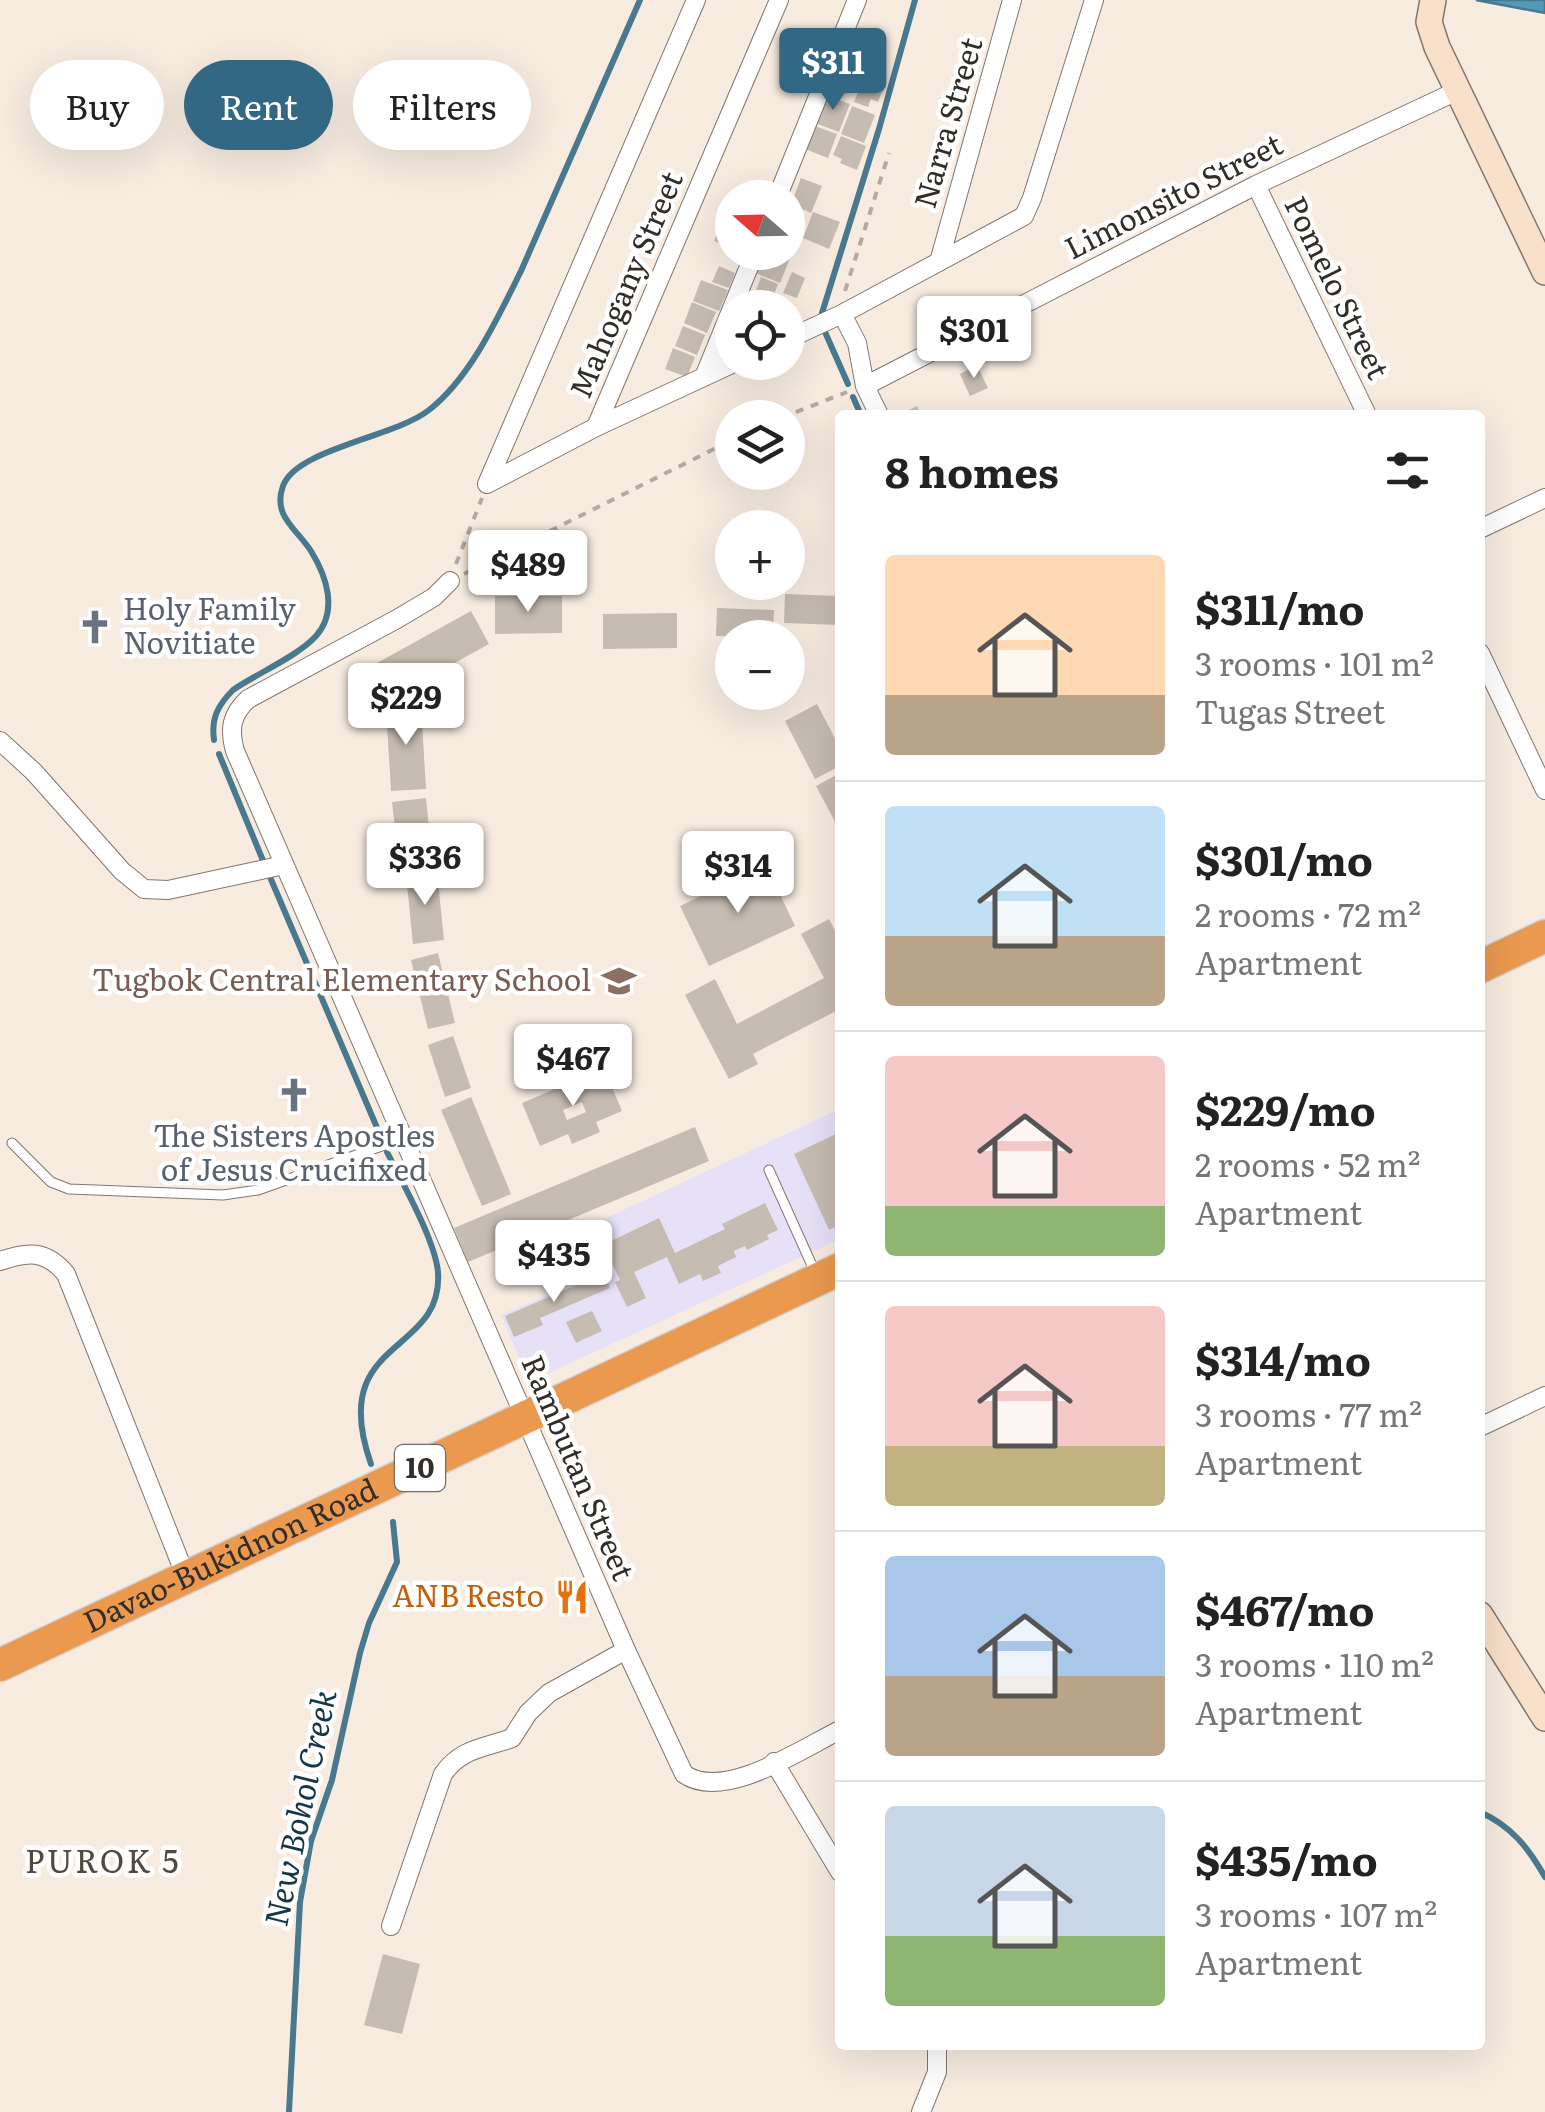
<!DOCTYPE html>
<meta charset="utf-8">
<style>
body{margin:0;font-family:Literata,serif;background:#f6f6f6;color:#222;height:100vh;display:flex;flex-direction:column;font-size:38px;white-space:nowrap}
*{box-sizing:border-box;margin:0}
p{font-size:32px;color:#767676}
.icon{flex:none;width:55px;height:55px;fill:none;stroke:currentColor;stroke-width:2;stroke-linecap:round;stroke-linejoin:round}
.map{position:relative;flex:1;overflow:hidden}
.details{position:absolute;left:835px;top:410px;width:650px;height:1640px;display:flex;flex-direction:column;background:#fff;border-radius:10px;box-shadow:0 10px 40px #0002}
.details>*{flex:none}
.top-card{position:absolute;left:30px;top:60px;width:655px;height:90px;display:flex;gap:20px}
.needle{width:65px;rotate:290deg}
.tools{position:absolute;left:715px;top:180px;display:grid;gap:20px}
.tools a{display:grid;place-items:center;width:90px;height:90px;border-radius:50%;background:#fff;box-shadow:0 10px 40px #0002;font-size:50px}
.price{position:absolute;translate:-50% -85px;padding:0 22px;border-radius:10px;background:#fff;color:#222;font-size:32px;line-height:65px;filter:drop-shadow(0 2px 5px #0008)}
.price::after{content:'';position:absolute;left:50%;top:60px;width:30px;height:22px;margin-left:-15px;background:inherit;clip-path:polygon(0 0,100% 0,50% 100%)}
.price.on{background:#336884;color:#fff}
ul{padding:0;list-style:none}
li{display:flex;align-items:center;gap:30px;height:250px;padding:0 50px}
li+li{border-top:2px solid #e0e0e0}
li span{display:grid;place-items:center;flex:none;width:280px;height:200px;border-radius:10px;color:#555}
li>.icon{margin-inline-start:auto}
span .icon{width:120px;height:120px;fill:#fffc;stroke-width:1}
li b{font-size:42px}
h2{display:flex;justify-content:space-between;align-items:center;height:120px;padding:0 50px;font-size:42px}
.pill{padding:0 35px;border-radius:45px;background:#fff;box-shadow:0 10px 40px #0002;font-size:35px;line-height:90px}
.pill.on{background:#336884;color:#fff}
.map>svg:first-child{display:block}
.commercial{fill:#e6e1f7}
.water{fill:#529ab9;stroke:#48798e;stroke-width:2.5}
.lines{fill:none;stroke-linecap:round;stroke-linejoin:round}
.stream{stroke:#48798e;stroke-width:6}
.building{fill:#c7bcb2;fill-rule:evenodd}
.lane-casing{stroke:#81766d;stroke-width:11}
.street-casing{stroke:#81766d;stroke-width:20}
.secondary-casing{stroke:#81766d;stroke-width:28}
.highway-casing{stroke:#d2d1d0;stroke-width:35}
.path{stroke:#b3aaa2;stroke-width:4;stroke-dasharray:8 8;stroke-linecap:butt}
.lane{stroke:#fff;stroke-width:9}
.street{stroke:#fff;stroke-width:18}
.secondary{stroke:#f9e0ca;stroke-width:25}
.highway{stroke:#ea994f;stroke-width:32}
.labels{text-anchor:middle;stroke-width:9;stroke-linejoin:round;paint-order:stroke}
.shield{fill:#fff;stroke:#6f6c69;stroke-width:2.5}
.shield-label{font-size:28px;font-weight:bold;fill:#312d29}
.street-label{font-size:30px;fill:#312d29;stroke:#fff}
.worship-label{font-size:30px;fill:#5b616d;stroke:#fff;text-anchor:start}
.education-label{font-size:30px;fill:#785e54;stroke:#fff;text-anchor:end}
.food-label{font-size:30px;fill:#c56008;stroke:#fff;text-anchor:end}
.water-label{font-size:32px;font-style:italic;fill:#163745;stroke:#fff}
.neighbourhood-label{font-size:32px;letter-spacing:2.5px;fill:#51483f;stroke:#fff}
</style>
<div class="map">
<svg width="1545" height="2112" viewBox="0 0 1545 2112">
<rect width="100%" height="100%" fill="#f8ece1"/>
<path class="commercial" d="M 840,1109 L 840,1239 L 529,1382 L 501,1315 L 606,1270 L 589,1226 Z"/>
<path class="water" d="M 1476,0 L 1545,0 L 1545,13 Z"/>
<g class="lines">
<path class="stream" d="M 822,313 L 879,129 L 915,0
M 825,332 L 848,384
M 853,397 L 861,415
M 214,740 C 211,718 218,705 233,690 C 256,674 298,656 316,636 C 338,611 327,577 311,551 C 297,529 272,516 283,486 C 296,449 395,437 429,410 C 471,377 498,317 521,271 L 640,0
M 219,754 L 264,863
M 270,877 L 381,1137
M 371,1464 C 326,1336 444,1357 438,1272 C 435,1240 402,1182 387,1152
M 1480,1812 C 1511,1826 1528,1847 1545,1877
M 289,2112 L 300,1902 L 311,1841 L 332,1780 L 360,1653 L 369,1623 L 397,1562 L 393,1522"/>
</g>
<path class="building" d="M 847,42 L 870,51 L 856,86 L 833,76 Z
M 866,73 L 886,81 L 878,102 L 871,99 L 868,107 L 854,102 Z
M 826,95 L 850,104 L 839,132 L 815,123 Z
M 852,106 L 875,115 L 864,143 L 841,134 Z
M 815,126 L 837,134 L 828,158 L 805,149 Z
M 841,136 L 866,146 L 857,170 L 840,163 L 842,159 L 833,155 Z
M 801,178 L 822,186 L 811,213 L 791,204 Z
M 788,207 L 798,211 L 788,238 Z
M 726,211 L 732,213 L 732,249 L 714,241 Z
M 813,212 L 840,222 L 829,249 L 803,238 Z
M 761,252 L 777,252 L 790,258 L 780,283 L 753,272 Z
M 719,266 L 735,273 L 729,288 L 712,282 Z
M 792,272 L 805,278 L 797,298 L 783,293 Z
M 761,277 L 778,284 L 772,300 L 755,294 Z
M 701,280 L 728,290 L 719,311 L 693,301 Z
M 692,302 L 716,312 L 707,333 L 684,323 Z
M 793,304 L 796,320 L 788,322 L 788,305 Z
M 683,326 L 705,335 L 697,355 L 675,346 Z
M 673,348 L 695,357 L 687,377 L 665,369 Z
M 977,365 L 988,388 L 970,396 L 960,374 Z
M 917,406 L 921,415 L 898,415 Z
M 785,594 L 840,596 L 840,625 L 784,623 Z
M 495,596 L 562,596 L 562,633 L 495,634 Z
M 717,608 L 774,610 L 773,638 L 716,636 Z
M 471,611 L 489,644 L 395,696 L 377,663 Z
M 677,613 L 677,648 L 603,649 L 603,614 Z
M 817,704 L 840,748 L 840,766 L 815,779 L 785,721 Z
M 421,706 L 426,789 L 391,791 L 386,708 Z
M 840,773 L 840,831 L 816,786 Z
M 426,798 L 433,867 L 400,871 L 392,802 Z
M 766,865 L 795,926 L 709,966 L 680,906 Z
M 437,872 L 444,940 L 413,944 L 406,875 Z
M 829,919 L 840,940 L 840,1009 L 753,1054 L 758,1064 L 729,1079 L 685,995 L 715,979 L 737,1024 L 824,978 L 801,934 Z
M 438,953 L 455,1023 L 428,1029 L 411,960 Z
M 453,1036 L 471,1088 L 445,1097 L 428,1045 Z
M 604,1068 L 622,1111 L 596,1122 L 600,1132 L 572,1144 L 568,1134 L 540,1146 L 522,1103 ZM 582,1102 L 586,1112 L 567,1120 L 563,1110 Z
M 471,1097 L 511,1194 L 482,1206 L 441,1110 Z
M 695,1127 L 709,1161 L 468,1262 L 454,1228 Z
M 840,1132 L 840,1225 L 829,1230 L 794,1154 Z
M 765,1203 L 778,1230 L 767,1235 L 769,1239 L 747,1250 L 745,1246 L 734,1251 L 736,1257 L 718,1266 L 721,1273 L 703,1281 L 700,1274 L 679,1284 L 667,1257 L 634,1272 L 646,1298 L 627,1307 L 615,1282 L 620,1280 L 603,1245 L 659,1218 L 675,1253 L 725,1229 L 722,1224 Z
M 604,1273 L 610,1288 L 540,1318 L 543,1325 L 514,1337 L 505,1316 Z
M 592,1311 L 602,1331 L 576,1343 L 566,1322 Z
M 383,1954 L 420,1964 L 402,2034 L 364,2025 Z"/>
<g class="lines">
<g class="lane-casing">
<path id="lane" d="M 12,1143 L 51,1182 L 69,1189 L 223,1195 L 258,1190 L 404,1138
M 769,1170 L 815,1272"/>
</g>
<g class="street-casing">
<path id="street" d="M 1256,185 L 1367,415
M 777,198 L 857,0
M 939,262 L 1012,0
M 842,314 L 857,343 L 865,386 L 879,415
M 788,339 L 842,314 L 1024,216 L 1032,198 L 1094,0
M 704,377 L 755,252
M 865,386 L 1256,185 L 1457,91
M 596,427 L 779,0
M 487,484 L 696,0
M 487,484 L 596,427 L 736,362
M 1480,529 L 1545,498
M 450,581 L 434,597 L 397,619 L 248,699 C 231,715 229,729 235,751 L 626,1650 L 684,1774 C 724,1802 801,1749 840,1730
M 1480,653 L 1545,790
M 0,741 L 34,772 L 122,871 L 144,889 L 168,890 L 284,865
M 0,1261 C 28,1251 46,1250 66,1274 L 186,1577
M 1480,1427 L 1545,1396
M 774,1762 L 840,1872
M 391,1926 L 443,1774 C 461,1748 485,1748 512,1738 L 528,1713 L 549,1693 L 626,1650
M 921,2112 L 937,2072 L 937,2045"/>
</g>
<g class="secondary-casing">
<path id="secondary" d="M 1433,0 L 1429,22 L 1437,47 L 1545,272
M 1480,1615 L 1545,1718"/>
</g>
<g class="highway-casing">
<g id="highway">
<path d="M 1480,967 L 1545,936"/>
<path id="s1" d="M 0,1665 L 840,1269"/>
</g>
</g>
<path class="path" d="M 845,291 L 889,153
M 781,418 L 847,392
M 456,564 L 482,498
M 464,574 L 732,440"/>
<use href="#lane" class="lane"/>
<use href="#street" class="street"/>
<use href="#secondary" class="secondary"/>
<use href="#highway" class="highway"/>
</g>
<defs>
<g id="church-bare" transform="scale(2.7)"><path d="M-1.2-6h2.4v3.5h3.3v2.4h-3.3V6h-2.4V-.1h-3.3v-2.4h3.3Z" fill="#6b7280" stroke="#fff" stroke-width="2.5" paint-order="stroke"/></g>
<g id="school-bare" transform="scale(2.7)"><path d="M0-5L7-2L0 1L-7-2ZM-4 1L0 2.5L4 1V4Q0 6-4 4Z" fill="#8d6e63" stroke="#fff" stroke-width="2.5" paint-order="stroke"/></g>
<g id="restaurant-bare" transform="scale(2.7)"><path d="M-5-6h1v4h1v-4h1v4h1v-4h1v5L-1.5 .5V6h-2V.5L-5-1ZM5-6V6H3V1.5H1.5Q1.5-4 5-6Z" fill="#e8710a" stroke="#fff" stroke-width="2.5" paint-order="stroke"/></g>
</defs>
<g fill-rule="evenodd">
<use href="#church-bare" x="95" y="627"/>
<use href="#school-bare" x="619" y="981"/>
<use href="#church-bare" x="294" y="1095"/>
<use href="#restaurant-bare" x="572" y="1597"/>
</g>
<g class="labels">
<rect class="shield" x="395" y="1445" width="50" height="46" rx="8"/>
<g class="shield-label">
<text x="420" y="1478">10</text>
</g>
<g class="street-label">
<text transform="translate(949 123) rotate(-74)" y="10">Narra Street</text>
<text transform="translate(1174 197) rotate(-27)" y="10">Limonsito Street</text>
<text transform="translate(627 285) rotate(-67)" y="10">Mahogany Street</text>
<text transform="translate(1336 288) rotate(64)" y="10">Pomelo Street</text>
<text transform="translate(577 1468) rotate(67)" y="10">Rambutan Street</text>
<text dy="10" stroke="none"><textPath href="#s1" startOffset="255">Davao-Bukidnon Road</textPath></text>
</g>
<g class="worship-label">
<text x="123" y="620">Holy Family<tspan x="123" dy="34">Novitiate</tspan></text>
<text x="294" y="1147" text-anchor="middle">The Sisters Apostles<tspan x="294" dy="34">of Jesus Crucifixed</tspan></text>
</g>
<g class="education-label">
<text x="591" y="991">Tugbok Central Elementary School</text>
</g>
<g class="food-label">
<text x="544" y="1607">ANB Resto</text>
</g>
<g class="water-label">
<text transform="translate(301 1808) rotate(-78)" y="11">New Bohol Creek</text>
</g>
<g class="neighbourhood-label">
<text x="103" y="1873">PUROK 5</text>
</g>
</g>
</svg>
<div class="tools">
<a><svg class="needle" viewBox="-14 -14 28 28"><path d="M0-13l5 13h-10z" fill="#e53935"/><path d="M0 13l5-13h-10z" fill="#767676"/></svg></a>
<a><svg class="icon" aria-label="locate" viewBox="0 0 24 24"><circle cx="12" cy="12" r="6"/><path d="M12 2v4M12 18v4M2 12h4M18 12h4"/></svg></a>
<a><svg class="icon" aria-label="layers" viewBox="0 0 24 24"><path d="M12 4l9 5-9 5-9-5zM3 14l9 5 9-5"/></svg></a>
<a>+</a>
<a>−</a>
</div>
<b class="price on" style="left:833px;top:113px">$311</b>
<b class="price" style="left:974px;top:381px">$301</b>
<b class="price" style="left:528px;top:615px">$489</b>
<b class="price" style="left:406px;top:748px">$229</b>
<b class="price" style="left:425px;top:908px">$336</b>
<b class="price" style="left:738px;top:916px">$314</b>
<b class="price" style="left:573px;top:1109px">$467</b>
<b class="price" style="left:554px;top:1305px">$435</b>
<div class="top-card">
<a class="pill">Buy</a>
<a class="pill on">Rent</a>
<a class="pill">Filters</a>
</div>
<section class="details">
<h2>8 homes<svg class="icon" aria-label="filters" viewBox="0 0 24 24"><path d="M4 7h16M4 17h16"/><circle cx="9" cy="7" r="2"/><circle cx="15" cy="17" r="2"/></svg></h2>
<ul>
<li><span style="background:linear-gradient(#ffd9b3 70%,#b9a48a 0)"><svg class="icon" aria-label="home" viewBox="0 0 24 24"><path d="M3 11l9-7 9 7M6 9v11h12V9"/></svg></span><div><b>$311/mo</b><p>3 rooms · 101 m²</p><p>Tugas Street</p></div></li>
<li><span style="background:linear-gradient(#bfe0f5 65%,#b9a48a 0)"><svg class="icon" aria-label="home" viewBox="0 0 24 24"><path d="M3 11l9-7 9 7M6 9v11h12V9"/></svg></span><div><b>$301/mo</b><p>2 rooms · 72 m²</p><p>Apartment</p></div></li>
<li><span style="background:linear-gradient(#f6c9c9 75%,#8fb573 0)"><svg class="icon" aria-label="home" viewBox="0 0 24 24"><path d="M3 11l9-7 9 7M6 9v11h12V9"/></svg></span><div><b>$229/mo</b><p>2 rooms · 52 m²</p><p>Apartment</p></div></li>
<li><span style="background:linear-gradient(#f6c9c9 70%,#c2b280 0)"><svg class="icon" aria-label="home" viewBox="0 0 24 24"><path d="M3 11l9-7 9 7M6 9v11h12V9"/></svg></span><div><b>$314/mo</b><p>3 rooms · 77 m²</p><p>Apartment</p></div></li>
<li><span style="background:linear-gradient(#a9c7e8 60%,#b9a48a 0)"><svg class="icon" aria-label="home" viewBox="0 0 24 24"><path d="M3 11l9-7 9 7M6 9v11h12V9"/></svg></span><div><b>$467/mo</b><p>3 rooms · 110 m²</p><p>Apartment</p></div></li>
<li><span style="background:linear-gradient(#c9d6e8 65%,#8fb573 0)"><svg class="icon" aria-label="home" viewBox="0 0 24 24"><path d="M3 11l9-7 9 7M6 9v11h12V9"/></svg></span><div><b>$435/mo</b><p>3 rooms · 107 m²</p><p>Apartment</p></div></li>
</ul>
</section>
</div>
